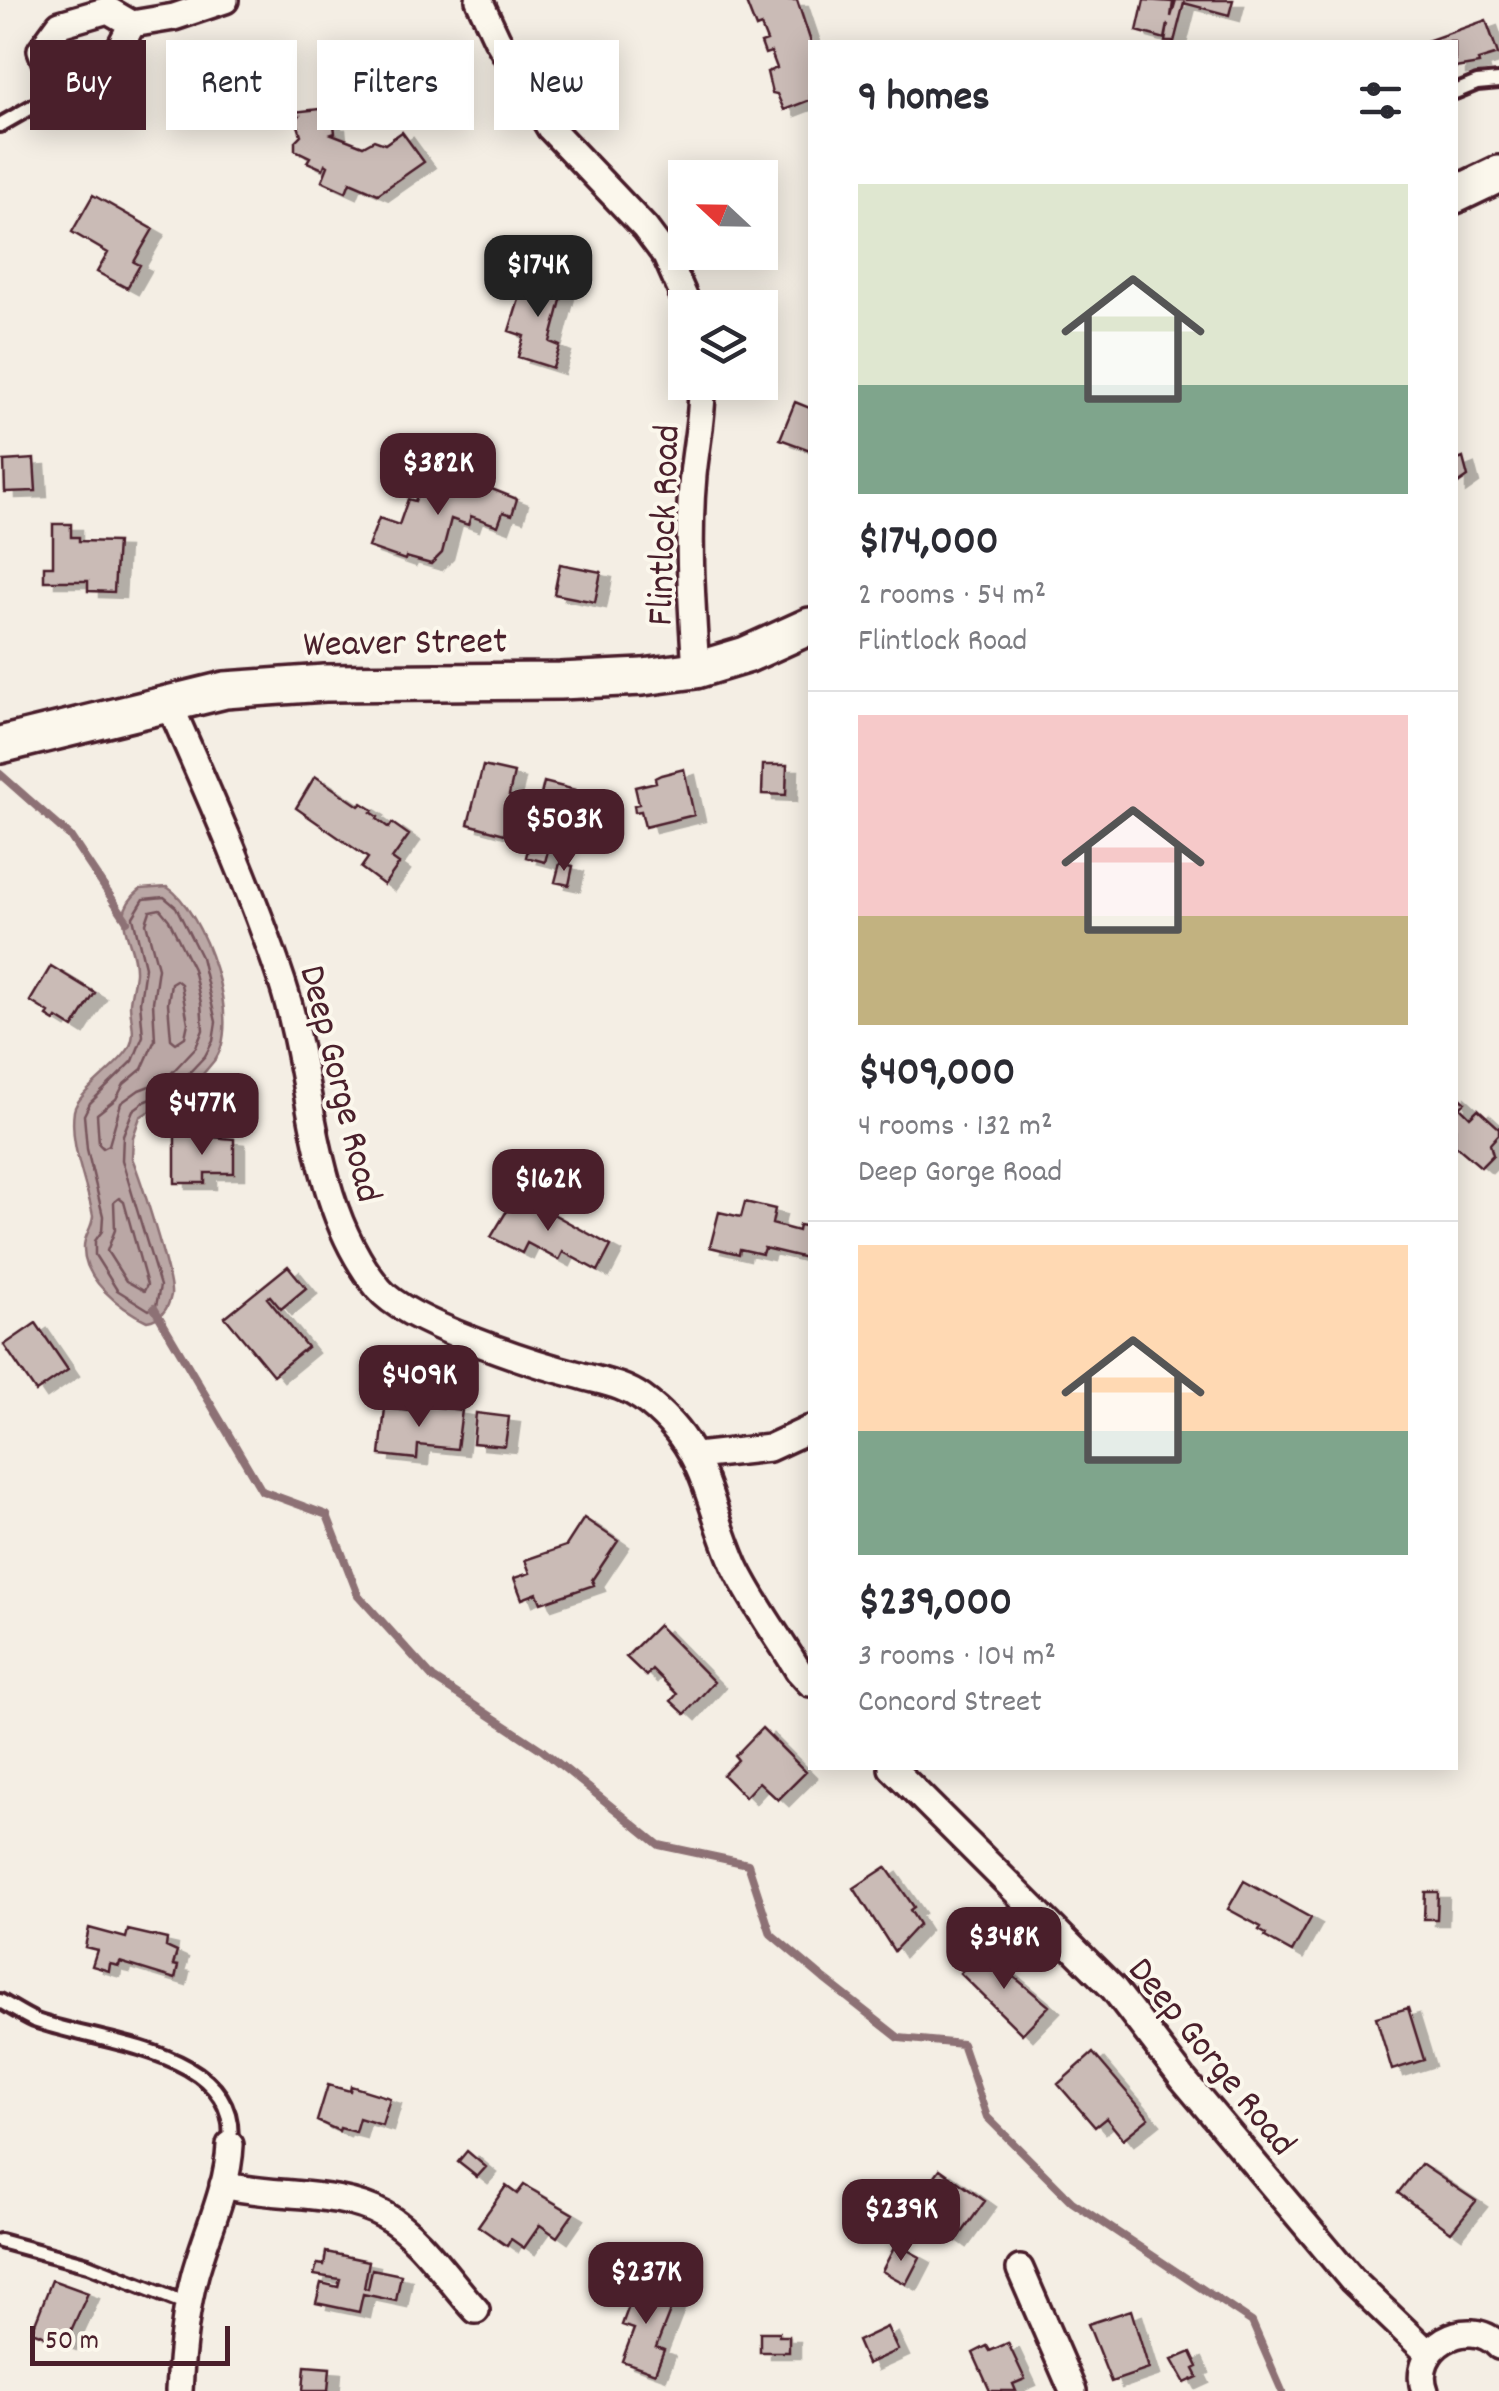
<!DOCTYPE html>
<meta charset="utf-8">
<style>
body{margin:0;font-family:Dekko,sans-serif;background:#f7f7f7;color:#2b2b33;height:100vh;display:flex;flex-direction:column;font-size:38px;white-space:nowrap}
*{box-sizing:border-box;margin:0}
p{font-size:32px;color:#7c7c81}
.icon{flex:none;width:55px;height:55px;fill:none;stroke:currentColor;stroke-width:2;stroke-linecap:round;stroke-linejoin:round}
.map{position:relative;flex:1;overflow:hidden}
.side{position:absolute;left:808px;top:40px;width:650px;height:1730px;display:flex;flex-direction:column;background:#fff;border-radius:0px;box-shadow:0 5px 25px #0003}
.side>*{flex:none}
.guide{position:absolute;left:30px;top:40px;width:628px;height:90px;display:flex;gap:20px}
.needle{width:65px;rotate:292deg}
.buttons{position:absolute;left:668px;top:160px;display:grid;gap:20px}
.buttons a{display:grid;place-items:center;width:110px;height:110px;border-radius:0px;background:#fff;box-shadow:0 5px 25px #0003;font-size:50px}
.scale{position:absolute;left:30px;bottom:25px;width:200px;box-sizing:border-box;padding-left:10px;border:5px solid #4a1f2b;border-top:0;font-size:28px;line-height:35px;white-space:nowrap;color:#4a1f2b;-webkit-text-stroke:8px #fbf7ec;paint-order:stroke}
.price{position:absolute;translate:-50% -85px;padding:0 22px;border-radius:20px;background:#4a1f2b;color:#fff;font-size:32px;line-height:65px;filter:drop-shadow(0 2px 5px #0008)}
.price::after{content:'';position:absolute;left:50%;top:60px;width:30px;height:22px;margin-left:-15px;background:inherit;clip-path:polygon(0 0,100% 0,50% 100%)}
.price.on{background:#222;color:#fff}
ul{padding:0;list-style:none}
li{display:grid;align-content:center;gap:20px;height:530px;padding:0 50px}
li+li{border-top:2px solid #e1e1e2}
li span{display:grid;place-items:center;height:310px;border-radius:0px;color:#555}
li>.icon{margin-inline-start:auto}
span .icon{width:180px;height:180px;fill:#fffc;stroke-width:1}
li b{font-size:42px}
h2{display:flex;justify-content:space-between;align-items:center;height:120px;padding:0 50px;font-size:42px}
.tag{padding:0 35px;border-radius:0px;background:#fff;box-shadow:0 5px 25px #0003;font-size:35px;line-height:90px}
.tag.on{background:#4a1f2b;color:#fff}
.map>svg:first-child{display:block}
.water{fill:#baa7a5;stroke:#8d7174;stroke-width:2.5}
.lines{fill:none;stroke-linecap:round;stroke-linejoin:round}
.shore{stroke:#77555c;stroke-width:2.5}
.stream{stroke:#8d7174;stroke-width:8}
.building{fill:#cabbb6;stroke:#4a1f2b;stroke-width:2.5;filter:url(#shadow)}
.lane-casing{stroke:#4a1f2b;stroke-width:20}
.street-casing{stroke:#4a1f2b;stroke-width:32}
.secondary-casing{stroke:#4a1f2b;stroke-width:42}
.lane{stroke:#fbf7ec;stroke-width:12}
.street{stroke:#fbf7ec;stroke-width:25}
.secondary{stroke:#fbf7ec;stroke-width:35}
.labels{text-anchor:middle;stroke-width:8;stroke-linejoin:round;paint-order:stroke}
.street-label{font-size:38px;fill:#4a1f2b;stroke:#fbf7ec}
</style>
<div class="map">
<svg width="1499" height="2391" viewBox="0 0 1499 2391">
<defs>
<filter id="shadow"><feDropShadow dx="11" dy="6" stdDeviation="0" flood-color="#0004"/></filter>
</defs>
<rect width="100%" height="100%" fill="#f4eee4"/>
<filter id="ink" filterUnits="userSpaceOnUse"><feTurbulence type="fractalNoise" baseFrequency=".01" numOctaves="2"/><feDisplacementMap in="SourceGraphic" scale="20" xChannelSelector="R" yChannelSelector="G"/><feConvolveMatrix kernelMatrix="1 2 1 2 8 2 1 2 1" color-interpolation-filters="sRGB"/></filter>
<g filter="url(#ink)">
<path class="water" d="M 167,887 C 203,909 245,1025 213,1062 C 202,1075 189,1092 175,1101 C 164,1108 151,1109 140,1117 L 133,1137 L 132,1158 C 140,1177 173,1279 171,1295 C 168,1310 161,1319 147,1321 C 121,1309 83,1280 84,1247 C 84,1235 92,1229 93,1216 C 87,1183 69,1146 74,1111 C 77,1093 119,1066 129,1048 C 137,1033 130,1020 130,1003 C 131,993 134,983 135,973 C 137,939 105,918 141,889 Z"/>
<g class="lines">
<path class="shore" d="M 164,897 L 176,907 L 201,957 L 216,1022 L 213,1041 L 205,1056 L 172,1091 L 144,1102 L 133,1110 L 123,1135 L 122,1160 L 160,1286 L 156,1306 L 149,1310 L 117,1290 L 95,1255 L 95,1241 L 102,1231 L 103,1216 L 87,1149 L 84,1115 L 90,1103 L 133,1061 L 143,1036 L 140,1002 L 145,967 L 133,917 L 144,899 Z
M 160,909 L 169,920 L 193,969 L 201,1003 L 203,1030 L 196,1047 L 165,1080 L 139,1090 L 121,1103 L 109,1145 L 103,1148 L 99,1144 L 97,1114 L 116,1099 L 124,1084 L 142,1069 L 155,1040 L 153,1002 L 158,968 L 146,923 L 150,911 Z
M 176,980 L 181,984 L 188,1023 L 185,1037 L 176,1043 L 171,1039 L 168,1003 L 171,983 Z
M 119,1198 L 124,1202 L 147,1285 L 144,1291 L 126,1281 L 107,1251 L 115,1230 L 114,1202 Z"/>
<path class="stream" d="M 0,774 L 70,836 L 127,921
M 154,1308 L 262,1491 L 327,1515 L 358,1595 L 433,1678 L 542,1750 L 659,1845 L 748,1864 L 771,1934 L 824,1979 L 899,2038 L 962,2044 L 987,2117 L 1072,2202 L 1252,2322 L 1282,2391"/>
</g>
<path class="building" d="M 745,0 L 797,0 L 811,42 L 810,100 L 784,110 L 777,94 L 772,93 L 767,72 L 777,68 L 771,52 L 765,54 L 761,43 L 767,41 L 761,26 L 756,28 Z
M 1144,0 L 1173,2 L 1171,17 L 1176,0 L 1233,0 L 1229,15 L 1184,3 L 1174,42 L 1165,42 L 1168,24 L 1165,39 L 1137,31 Z
M 1486,20 L 1498,54 L 1478,60 L 1479,64 L 1455,68 L 1455,42 L 1424,42 Z
M 329,108 L 330,124 L 334,124 L 335,133 L 332,134 L 363,146 L 374,140 L 385,144 L 402,132 L 424,162 L 378,194 L 350,182 L 346,192 L 322,181 L 328,166 L 325,164 L 323,169 L 307,162 L 310,157 L 295,150 L 295,141 L 301,135 L 296,119 L 299,116 L 293,116 L 293,112 Z
M 93,195 L 153,229 L 134,262 L 140,265 L 127,288 L 97,272 L 108,253 L 72,232 Z
M 527,274 L 565,285 L 550,342 L 560,346 L 553,368 L 518,357 L 524,336 L 509,331 Z
M 795,402 L 810,408 L 810,450 L 780,439 Z
M 1463,458 L 1468,477 L 1455,486 L 1455,461 Z
M 34,459 L 36,491 L 5,492 L 4,461 Z
M 459,476 L 517,499 L 512,515 L 503,512 L 498,526 L 471,516 L 468,525 L 451,519 L 442,553 L 431,564 L 406,557 L 405,560 L 368,547 L 379,518 L 399,525 L 408,499 L 415,501 L 421,484 L 432,487 L 435,478 L 456,486 Z
M 53,524 L 71,524 L 71,537 L 79,537 L 79,541 L 117,542 L 114,592 L 88,591 L 88,581 L 44,581 L 44,566 L 53,566 Z
M 560,564 L 601,572 L 595,602 L 554,594 Z
M 763,765 L 787,765 L 786,795 L 762,794 Z
M 483,766 L 514,773 L 509,795 L 539,803 L 544,782 L 575,790 L 566,823 L 556,821 L 545,862 L 526,857 L 530,841 L 468,824 Z
M 684,769 L 694,815 L 645,827 L 641,811 L 635,812 L 634,805 L 639,804 L 635,787 L 656,782 L 655,778 L 661,775 Z
M 315,776 L 359,806 L 362,803 L 373,810 L 371,812 L 378,817 L 377,819 L 389,828 L 392,823 L 409,835 L 392,859 L 399,864 L 384,885 L 361,868 L 368,858 L 296,808 Z
M 560,863 L 573,866 L 569,885 L 555,882 Z
M 51,966 L 95,993 L 73,1028 L 57,1018 L 55,1021 L 47,1016 L 49,1013 L 30,1001 Z
M 1455,1093 L 1465,1102 L 1460,1107 L 1470,1117 L 1478,1109 L 1499,1128 L 1499,1134 L 1490,1144 L 1493,1155 L 1481,1167 L 1455,1145 Z
M 175,1134 L 234,1139 L 234,1173 L 205,1173 L 205,1183 L 175,1183 Z
M 517,1194 L 611,1246 L 598,1271 L 563,1252 L 559,1260 L 527,1243 L 522,1253 L 491,1237 Z
M 745,1202 L 775,1209 L 772,1224 L 798,1231 L 799,1225 L 810,1227 L 810,1259 L 764,1248 L 762,1254 L 740,1249 L 739,1254 L 710,1247 L 719,1212 L 741,1217 Z
M 288,1266 L 306,1288 L 281,1309 L 270,1296 L 267,1298 L 307,1347 L 273,1375 L 225,1317 Z
M 36,1323 L 68,1370 L 36,1392 L 4,1345 Z
M 411,1404 L 462,1410 L 457,1449 L 418,1445 L 417,1459 L 380,1455 L 385,1408 L 410,1411 Z
M 476,1413 L 509,1417 L 505,1446 L 473,1443 Z
M 584,1518 L 618,1541 L 592,1580 L 594,1585 L 541,1603 L 537,1593 L 522,1599 L 514,1578 L 530,1573 L 525,1560 L 566,1546 Z
M 658,1625 L 714,1682 L 685,1714 L 671,1701 L 677,1694 L 652,1669 L 646,1676 L 626,1657 Z
M 762,1728 L 806,1772 L 778,1800 L 759,1782 L 745,1797 L 723,1775 L 738,1760 L 735,1756 Z
M 886,1867 L 914,1907 L 910,1910 L 919,1924 L 894,1951 L 854,1888 Z
M 1244,1881 L 1311,1918 L 1292,1952 L 1265,1937 L 1266,1934 L 1259,1930 L 1261,1927 L 1228,1909 Z
M 1425,1892 L 1438,1892 L 1437,1919 L 1424,1919 Z
M 89,1928 L 126,1938 L 128,1930 L 167,1939 L 166,1947 L 177,1952 L 173,1965 L 178,1966 L 175,1979 L 120,1962 L 119,1966 L 110,1964 L 109,1971 L 92,1966 L 97,1950 L 85,1947 Z
M 982,1950 L 1049,2006 L 1022,2034 L 960,1973 Z
M 1408,2008 L 1424,2060 L 1392,2070 L 1376,2017 Z
M 1093,2053 L 1149,2118 L 1123,2139 L 1106,2118 L 1095,2127 L 1058,2084 Z
M 328,2085 L 350,2091 L 351,2086 L 390,2098 L 382,2125 L 359,2118 L 355,2132 L 340,2128 L 339,2131 L 317,2121 Z
M 467,2151 L 486,2167 L 477,2177 L 458,2162 Z
M 1421,2164 L 1476,2201 L 1451,2232 L 1398,2193 Z
M 940,2169 L 985,2201 L 956,2241 L 921,2216 L 929,2205 L 919,2198 Z
M 524,2185 L 573,2214 L 557,2237 L 540,2225 L 524,2248 L 511,2239 L 507,2246 L 478,2226 L 506,2186 L 517,2194 Z
M 896,2244 L 920,2257 L 906,2284 L 882,2271 Z
M 326,2252 L 369,2261 L 364,2288 L 368,2289 L 372,2269 L 401,2275 L 396,2301 L 363,2294 L 359,2312 L 316,2303 L 321,2283 L 338,2287 L 340,2279 L 314,2275 L 317,2264 L 324,2265 Z
M 52,2280 L 88,2293 L 65,2344 L 32,2331 Z
M 631,2285 L 674,2301 L 656,2347 L 664,2350 L 655,2373 L 622,2361 L 634,2329 L 622,2325 L 630,2303 L 625,2301 Z
M 1131,2310 L 1149,2369 L 1111,2382 L 1088,2324 Z
M 887,2327 L 898,2350 L 867,2364 L 857,2341 Z
M 760,2332 L 779,2332 L 779,2336 L 789,2336 L 789,2352 L 760,2352 Z
M 1008,2343 L 1025,2379 L 1013,2384 L 1016,2391 L 990,2391 L 973,2353 L 987,2346 L 990,2351 Z
M 1191,2352 L 1198,2367 L 1194,2369 L 1198,2377 L 1185,2383 L 1172,2360 Z
M 305,2366 L 330,2368 L 328,2391 L 303,2391 Z"/>
<g class="lines">
<g class="lane-casing">
<path id="lane" d="M 1455,92 L 1477,83 L 1499,81
M 0,125 L 72,84
M 0,2001 C 11,2007 23,2015 34,2020 C 98,2044 242,2048 230,2145
M 0,2241 L 88,2265 L 190,2305"/>
</g>
<g class="street-casing">
<path id="street" d="M 479,0 L 497,39 L 550,128 L 645,228 L 666,256 L 689,308
M 132,24 L 105,76 L 72,84 L 49,72 L 41,50 L 60,24 L 108,10 L 132,24 L 174,17 L 225,0
M 696,670 C 692,606 687,540 693,475 C 696,444 703,414 702,382
M 168,701 C 209,794 250,886 282,982 C 315,1084 309,1203 379,1289 C 406,1322 534,1364 579,1375 C 602,1382 622,1384 642,1398 C 708,1446 705,1499 735,1566 C 752,1602 778,1636 798,1670 L 810,1683
M 696,1456 L 769,1448 L 810,1429
M 892,1768 L 1114,1989 L 1183,2079 L 1352,2280 L 1429,2354
M 223,2185 C 274,2198 337,2189 384,2215 C 421,2236 447,2279 476,2310
M 1020,2269 L 1073,2391
M 179,2391 C 181,2353 185,2311 195,2274 C 207,2231 228,2189 230,2145
M 1425,2391 C 1409,2348 1468,2313 1499,2346"/>
</g>
<g class="secondary-casing">
<path id="secondary" d="M 1455,195 L 1499,174
M 0,745 L 225,690 L 325,683 L 560,681 L 643,677 L 696,670 L 746,655 L 810,626"/>
</g>
<use href="#lane" class="lane"/>
<use href="#street" class="street"/>
<use href="#secondary" class="secondary"/>
</g>
</g>
<g class="labels">
<g class="street-label">
<text transform="translate(661 525) rotate(-88)" y="13">Flintlock Road</text>
<text transform="translate(405 640) rotate(-1)" y="13">Weaver Street</text>
<text transform="translate(343 1083) rotate(76)" y="13">Deep Gorge Road</text>
<text transform="translate(1214 2055) rotate(51)" y="13">Deep Gorge Road</text>
</g>
</g>
</svg>
<div class="buttons">
<a><svg class="needle" viewBox="-14 -14 28 28"><path d="M0-13l5 13h-10z" fill="#e53935"/><path d="M0 13l5-13h-10z" fill="#7c7c81"/></svg></a>
<a><svg class="icon" aria-label="layers" viewBox="0 0 24 24"><path d="M12 4l9 5-9 5-9-5zM3 14l9 5 9-5"/></svg></a>
</div>
<div class="scale">50 m</div>
<b class="price on" style="left:538px;top:320px">$174K</b>
<b class="price" style="left:438px;top:518px">$382K</b>
<b class="price" style="left:564px;top:874px">$503K</b>
<b class="price" style="left:202px;top:1158px">$477K</b>
<b class="price" style="left:548px;top:1234px">$162K</b>
<b class="price" style="left:419px;top:1430px">$409K</b>
<b class="price" style="left:1004px;top:1992px">$348K</b>
<b class="price" style="left:901px;top:2264px">$239K</b>
<b class="price" style="left:646px;top:2327px">$237K</b>
<div class="guide">
<a class="tag on">Buy</a>
<a class="tag">Rent</a>
<a class="tag">Filters</a>
<a class="tag">New</a>
</div>
<section class="side">
<h2>9 homes<svg class="icon" aria-label="filters" viewBox="0 0 24 24"><path d="M4 7h16M4 17h16"/><circle cx="9" cy="7" r="2"/><circle cx="15" cy="17" r="2"/></svg></h2>
<ul>
<li><span style="background:linear-gradient(#dfe7d0 65%,#7fa58c 0)"><svg class="icon" aria-label="home" viewBox="0 0 24 24"><path d="M3 11l9-7 9 7M6 9v11h12V9"/></svg></span><div><b>$174,000</b><p>2 rooms · 54 m²</p><p>Flintlock Road</p></div></li>
<li><span style="background:linear-gradient(#f6c9c9 65%,#c2b280 0)"><svg class="icon" aria-label="home" viewBox="0 0 24 24"><path d="M3 11l9-7 9 7M6 9v11h12V9"/></svg></span><div><b>$409,000</b><p>4 rooms · 132 m²</p><p>Deep Gorge Road</p></div></li>
<li><span style="background:linear-gradient(#ffd9b3 60%,#7fa58c 0)"><svg class="icon" aria-label="home" viewBox="0 0 24 24"><path d="M3 11l9-7 9 7M6 9v11h12V9"/></svg></span><div><b>$239,000</b><p>3 rooms · 104 m²</p><p>Concord Street</p></div></li>
</ul>
</section>
</div>
